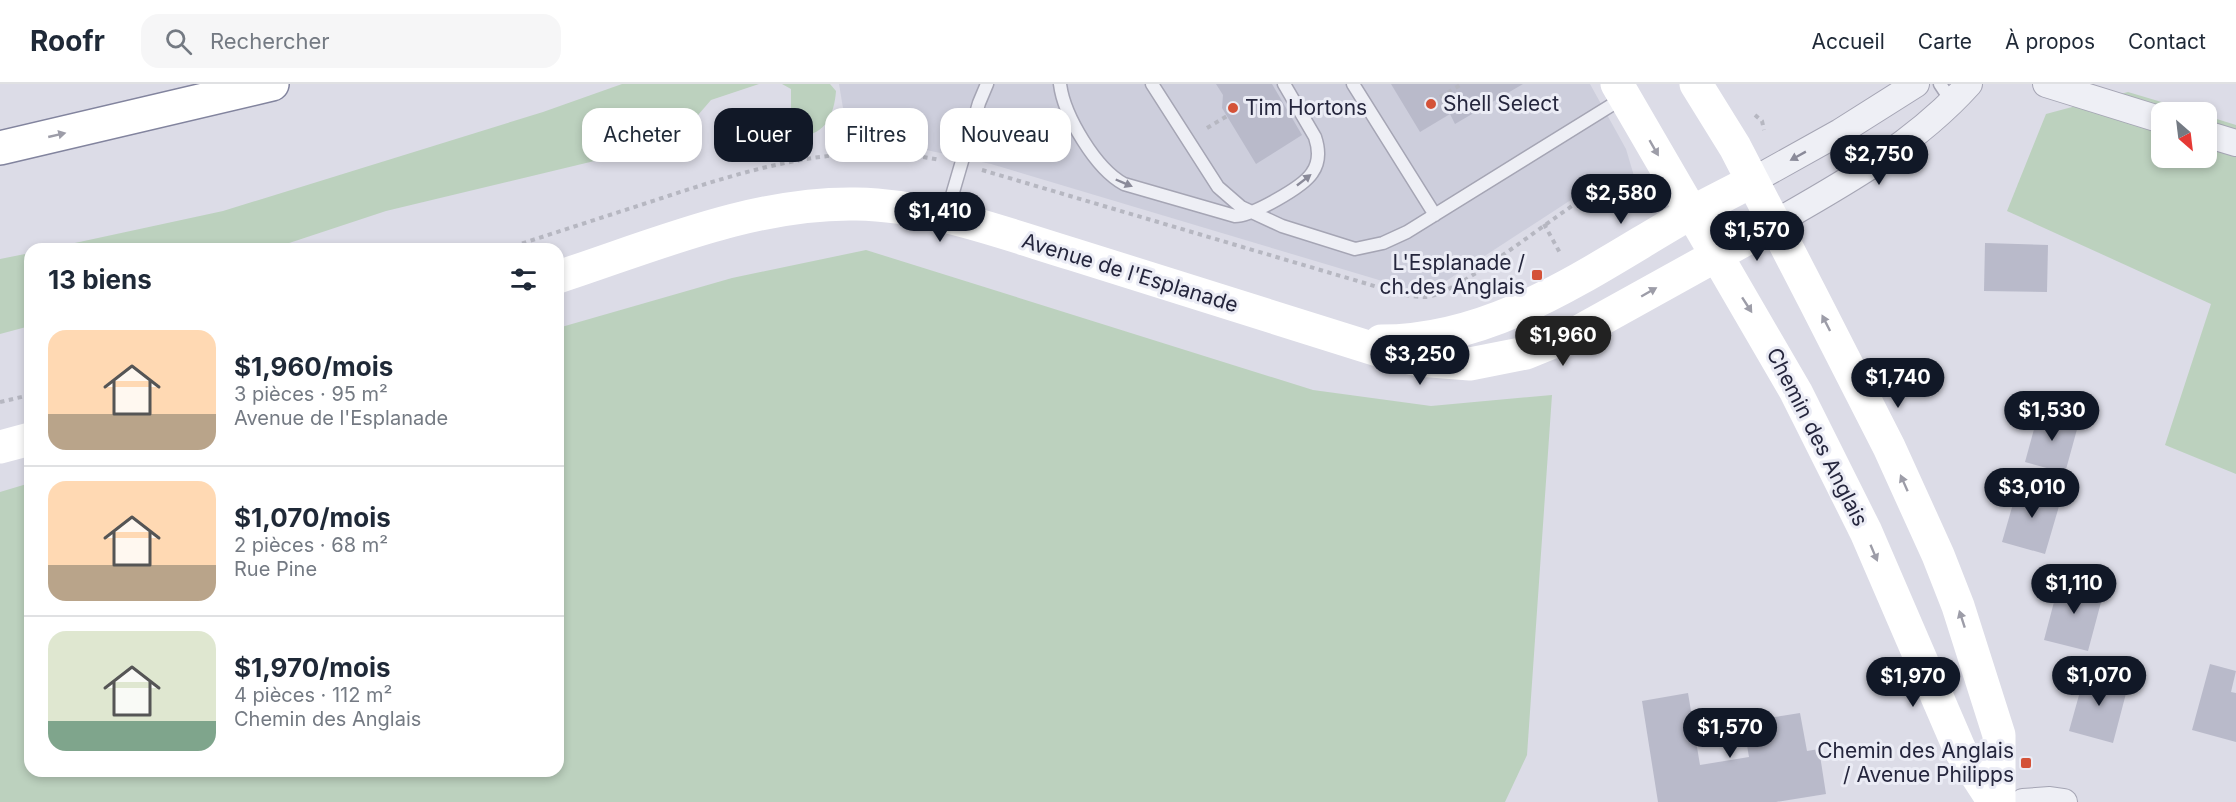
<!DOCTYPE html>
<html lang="fr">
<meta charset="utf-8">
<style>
body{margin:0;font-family:Inter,sans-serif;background:#f6f6f7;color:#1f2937;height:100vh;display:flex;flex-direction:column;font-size:22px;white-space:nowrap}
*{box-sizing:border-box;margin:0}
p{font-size:20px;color:#747a83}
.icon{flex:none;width:33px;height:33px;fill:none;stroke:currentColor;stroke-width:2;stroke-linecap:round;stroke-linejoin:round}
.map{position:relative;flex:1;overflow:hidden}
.details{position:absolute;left:24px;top:159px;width:540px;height:534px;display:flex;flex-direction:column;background:#fff;border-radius:18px;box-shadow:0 3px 9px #0003}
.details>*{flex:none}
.guide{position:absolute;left:582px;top:24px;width:570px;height:54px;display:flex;gap:12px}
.needle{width:39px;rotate:152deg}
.buttons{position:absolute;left:2151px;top:18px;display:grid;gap:12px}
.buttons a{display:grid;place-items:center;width:66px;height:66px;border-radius:12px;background:#fff;box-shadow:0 3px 9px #0003;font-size:30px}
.price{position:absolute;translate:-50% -51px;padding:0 14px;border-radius:21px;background:#111827;color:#fff;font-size:20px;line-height:39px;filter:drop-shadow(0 2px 3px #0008)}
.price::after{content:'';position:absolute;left:50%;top:36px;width:18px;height:14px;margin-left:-9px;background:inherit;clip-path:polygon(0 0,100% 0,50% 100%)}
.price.active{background:#222;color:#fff}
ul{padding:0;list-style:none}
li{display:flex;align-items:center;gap:18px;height:150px;padding:0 24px}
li+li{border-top:2px solid #e0e1e3}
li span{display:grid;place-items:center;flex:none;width:168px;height:120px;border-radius:18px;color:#555}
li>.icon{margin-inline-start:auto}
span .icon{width:72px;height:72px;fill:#fffc;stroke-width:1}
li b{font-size:26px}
h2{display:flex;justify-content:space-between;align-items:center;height:72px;padding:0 24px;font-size:26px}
.chip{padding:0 21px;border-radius:18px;background:#fff;box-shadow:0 3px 9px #0003;font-size:21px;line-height:54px}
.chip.active{background:#111827;color:#fff}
header{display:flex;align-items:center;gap:36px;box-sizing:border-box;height:84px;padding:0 30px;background:#fff;border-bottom:2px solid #e0e1e3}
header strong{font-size:28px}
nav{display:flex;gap:33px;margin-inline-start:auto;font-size:21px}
.search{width:420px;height:54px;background:#f6f6f7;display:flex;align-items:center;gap:15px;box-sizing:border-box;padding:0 21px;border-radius:18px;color:#747a83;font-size:22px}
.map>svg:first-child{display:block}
.built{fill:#cdcedc}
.green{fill:#bcd1be}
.building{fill:#b9baca}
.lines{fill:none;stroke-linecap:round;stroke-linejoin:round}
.lane-casing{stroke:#a5a5b4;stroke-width:15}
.street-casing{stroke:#a5a5b4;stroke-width:28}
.highway-casing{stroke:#82849e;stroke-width:36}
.path{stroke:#b6b7c1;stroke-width:4;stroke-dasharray:4.5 4.5;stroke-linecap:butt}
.lane{stroke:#eeeff5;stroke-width:12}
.street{stroke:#eeeff5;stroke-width:26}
.secondary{stroke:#fff;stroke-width:33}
.highway{stroke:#fff;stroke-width:33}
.oneway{fill:#9d9da8}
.oneway2{fill:#8a8a99}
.poi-dot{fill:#d45238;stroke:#ebecf5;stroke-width:2}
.labels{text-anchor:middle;stroke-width:6;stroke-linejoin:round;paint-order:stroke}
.poi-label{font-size:21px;fill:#25263d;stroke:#ebecf5;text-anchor:start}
.street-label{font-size:21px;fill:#25263d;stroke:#ebecf5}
</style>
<header>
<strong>Roofr</strong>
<div class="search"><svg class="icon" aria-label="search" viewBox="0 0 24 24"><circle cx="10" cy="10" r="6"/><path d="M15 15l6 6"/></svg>Rechercher</div>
<nav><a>Accueil</a><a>Carte</a><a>À propos</a><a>Contact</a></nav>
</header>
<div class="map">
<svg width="2236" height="718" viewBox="0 0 2236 718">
<rect width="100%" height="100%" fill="#dcdce7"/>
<path class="built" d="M 839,0 L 1590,0 L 1626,65 L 1634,92 L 1630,104 L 1607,96 L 1597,99 L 1443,199 L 1433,204 L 1409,205 L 991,80 L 908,62 L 849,60 Z"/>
<path class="green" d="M 622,0 L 759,0 L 711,16 L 692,38 L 611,73 L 386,127 L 271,165 L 47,165 L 223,127 L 543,28 Z
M 782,0 L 830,0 L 836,7 C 834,34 822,57 791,50 L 791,5 Z
M 2128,8 L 2195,28 L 2162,28 L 2162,74 L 2206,74 L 2207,32 L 2236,41 L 2236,390 L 2165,361 L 2211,220 L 2007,127 L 2046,30 Z
M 866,166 L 1313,306 L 1431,322 L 1552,311 L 1527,671 L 1505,718 L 0,718 L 0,408 L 30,399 L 30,687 L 558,687 L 558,244 L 732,194 Z
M 30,169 L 30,242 L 0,250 L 0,175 Z"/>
<path class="building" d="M 1216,0 L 1272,0 L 1302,51 L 1256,80 L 1222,24 L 1223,11 Z
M 1391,0 L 1523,0 L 1455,40 L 1450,30 L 1420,48 Z
M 1985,159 L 2048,161 L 2047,208 L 1984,207 Z
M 2039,327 L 2079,338 L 2065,389 L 2025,378 Z
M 2019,399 L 2062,412 L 2045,470 L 2002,458 Z
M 2060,495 L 2104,507 L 2088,567 L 2044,556 Z
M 2210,580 L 2236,587 L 2231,608 L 2236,609 L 2236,658 L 2192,646 Z
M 2086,586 L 2129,598 L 2113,659 L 2069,647 Z
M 1688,609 L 1700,681 L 1749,673 L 1743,638 L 1800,629 L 1807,667 L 1819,665 L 1826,710 L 1776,718 L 1658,718 L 1642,617 Z"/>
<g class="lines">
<g class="lane-casing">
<path id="lane" d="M 1060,0 C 1064,32 1096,85 1124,100 L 1235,132 C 1252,132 1303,103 1312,89 C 1320,78 1319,65 1315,53 L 1284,0
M 1152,0 L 1218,103 L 1241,123 L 1282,142 L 1355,165 L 1383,159 L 1407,148 L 1623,14
M 1353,0 L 1435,131
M 1940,0 L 1952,18
M 946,132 L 979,19 L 987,0"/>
</g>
<g class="street-casing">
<path id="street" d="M 2046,0 L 2162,36
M 2206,50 L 2236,59
M 1752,97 L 1840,48 L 1916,0
M 1773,140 C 1843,100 1914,61 1969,0
M 2023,718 L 2050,716 L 2064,718"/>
</g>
<g class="highway-casing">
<path id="highway" d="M 0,64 L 272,0"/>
</g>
<path class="path" d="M 1440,13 L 1462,0
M 1755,31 L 1762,37 L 1764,46
M 1207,44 L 1227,32
M 982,86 L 1361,198 C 1382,204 1403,213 1425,213 C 1457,212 1560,126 1597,106 L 1607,103 L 1644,109
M 1544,140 L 1560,169
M 505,165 C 557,148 610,131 662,114 C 753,84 844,56 940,76
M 0,318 L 30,311"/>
<use href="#lane" class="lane"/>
<use href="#street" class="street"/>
<path class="secondary" d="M 1617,0 L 1796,308 L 1866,448 L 1960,666 L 1994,718
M 1696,0 L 1735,63 L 1815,218 L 1889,363 L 1938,471 L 1958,522 L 1999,651 L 1999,718
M 558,193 C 653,162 754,118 856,120 C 929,121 1003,149 1072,170 C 1176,202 1280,235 1384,268 L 1418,276 L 1470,280 L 1526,269 L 1580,247 L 1773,140
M 1381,257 C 1498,257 1593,185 1691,129 C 1711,118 1732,108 1752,97
M 0,363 L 30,355"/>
<use href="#highway" class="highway"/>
</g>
<defs><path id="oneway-solid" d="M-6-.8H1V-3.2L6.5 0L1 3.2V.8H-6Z" transform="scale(1.5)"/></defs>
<g class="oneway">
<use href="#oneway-solid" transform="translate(57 51) rotate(-13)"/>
<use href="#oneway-solid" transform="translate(1654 64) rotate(60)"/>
<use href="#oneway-solid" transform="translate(1649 208) rotate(-30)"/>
<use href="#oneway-solid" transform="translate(1747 221) rotate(57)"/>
<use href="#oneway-solid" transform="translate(1826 239) rotate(-117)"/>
<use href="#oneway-solid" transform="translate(1904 399) rotate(-114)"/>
<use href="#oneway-solid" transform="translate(1874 469) rotate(67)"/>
<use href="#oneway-solid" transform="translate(1962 535) rotate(-108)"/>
</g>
<g class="oneway2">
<use href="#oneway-solid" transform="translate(1798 72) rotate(151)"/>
<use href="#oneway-solid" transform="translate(1304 96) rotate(-38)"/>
<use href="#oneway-solid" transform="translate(1124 99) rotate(23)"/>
</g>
<g class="poi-dot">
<circle cx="1431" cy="20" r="6"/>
<circle cx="1233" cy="24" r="6"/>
<rect x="1531" y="185" width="12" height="12" rx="3"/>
<rect x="2020" y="673" width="12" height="12" rx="3"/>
</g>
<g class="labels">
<g class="poi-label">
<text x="1443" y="27">Shell Select</text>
<text x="1245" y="31">Tim Hortons</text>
<text x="1525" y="186" text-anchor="end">L'Esplanade /<tspan x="1525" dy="24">ch.des Anglais</tspan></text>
<text x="2014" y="674" text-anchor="end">Chemin des Anglais<tspan x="2014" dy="24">/ Avenue Philipps</tspan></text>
</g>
<g class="street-label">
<text transform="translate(1130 189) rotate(17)" y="7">Avenue de l'Esplanade</text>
<text transform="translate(1817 353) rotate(63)" y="7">Chemin des Anglais</text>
</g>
</g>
</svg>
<div class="buttons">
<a><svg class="needle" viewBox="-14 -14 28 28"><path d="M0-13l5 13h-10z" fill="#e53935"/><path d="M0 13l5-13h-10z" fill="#747a83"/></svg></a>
</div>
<b class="price" style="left:1879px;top:102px">$2,750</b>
<b class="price" style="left:1621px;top:141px">$2,580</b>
<b class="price" style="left:940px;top:159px">$1,410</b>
<b class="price" style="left:1757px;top:178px">$1,570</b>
<b class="price active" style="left:1563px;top:283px">$1,960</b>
<b class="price" style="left:1420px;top:302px">$3,250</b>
<b class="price" style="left:1898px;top:325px">$1,740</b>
<b class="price" style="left:2052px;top:358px">$1,530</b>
<b class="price" style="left:2032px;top:435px">$3,010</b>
<b class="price" style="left:2074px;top:531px">$1,110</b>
<b class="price" style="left:2099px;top:623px">$1,070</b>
<b class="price" style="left:1913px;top:624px">$1,970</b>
<b class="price" style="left:1730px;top:675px">$1,570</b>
<div class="guide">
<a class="chip">Acheter</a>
<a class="chip active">Louer</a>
<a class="chip">Filtres</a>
<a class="chip">Nouveau</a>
</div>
<section class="details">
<h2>13 biens<svg class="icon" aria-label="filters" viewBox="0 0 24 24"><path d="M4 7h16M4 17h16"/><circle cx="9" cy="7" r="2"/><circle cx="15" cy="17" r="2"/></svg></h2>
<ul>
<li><span style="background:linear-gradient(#ffd9b3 70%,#b9a48a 0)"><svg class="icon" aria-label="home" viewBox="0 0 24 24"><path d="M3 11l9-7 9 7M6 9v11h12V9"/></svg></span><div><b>$1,960/mois</b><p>3 pièces · 95 m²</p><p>Avenue de l'Esplanade</p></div></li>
<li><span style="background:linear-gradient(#ffd9b3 70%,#b9a48a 0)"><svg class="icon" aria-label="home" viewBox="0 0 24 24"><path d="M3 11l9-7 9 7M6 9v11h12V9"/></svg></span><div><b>$1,070/mois</b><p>2 pièces · 68 m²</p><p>Rue Pine</p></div></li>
<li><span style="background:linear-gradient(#dfe7d0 75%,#7fa58c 0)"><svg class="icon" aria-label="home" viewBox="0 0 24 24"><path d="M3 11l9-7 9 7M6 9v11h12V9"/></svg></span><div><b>$1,970/mois</b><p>4 pièces · 112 m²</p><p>Chemin des Anglais</p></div></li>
</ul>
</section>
</div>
